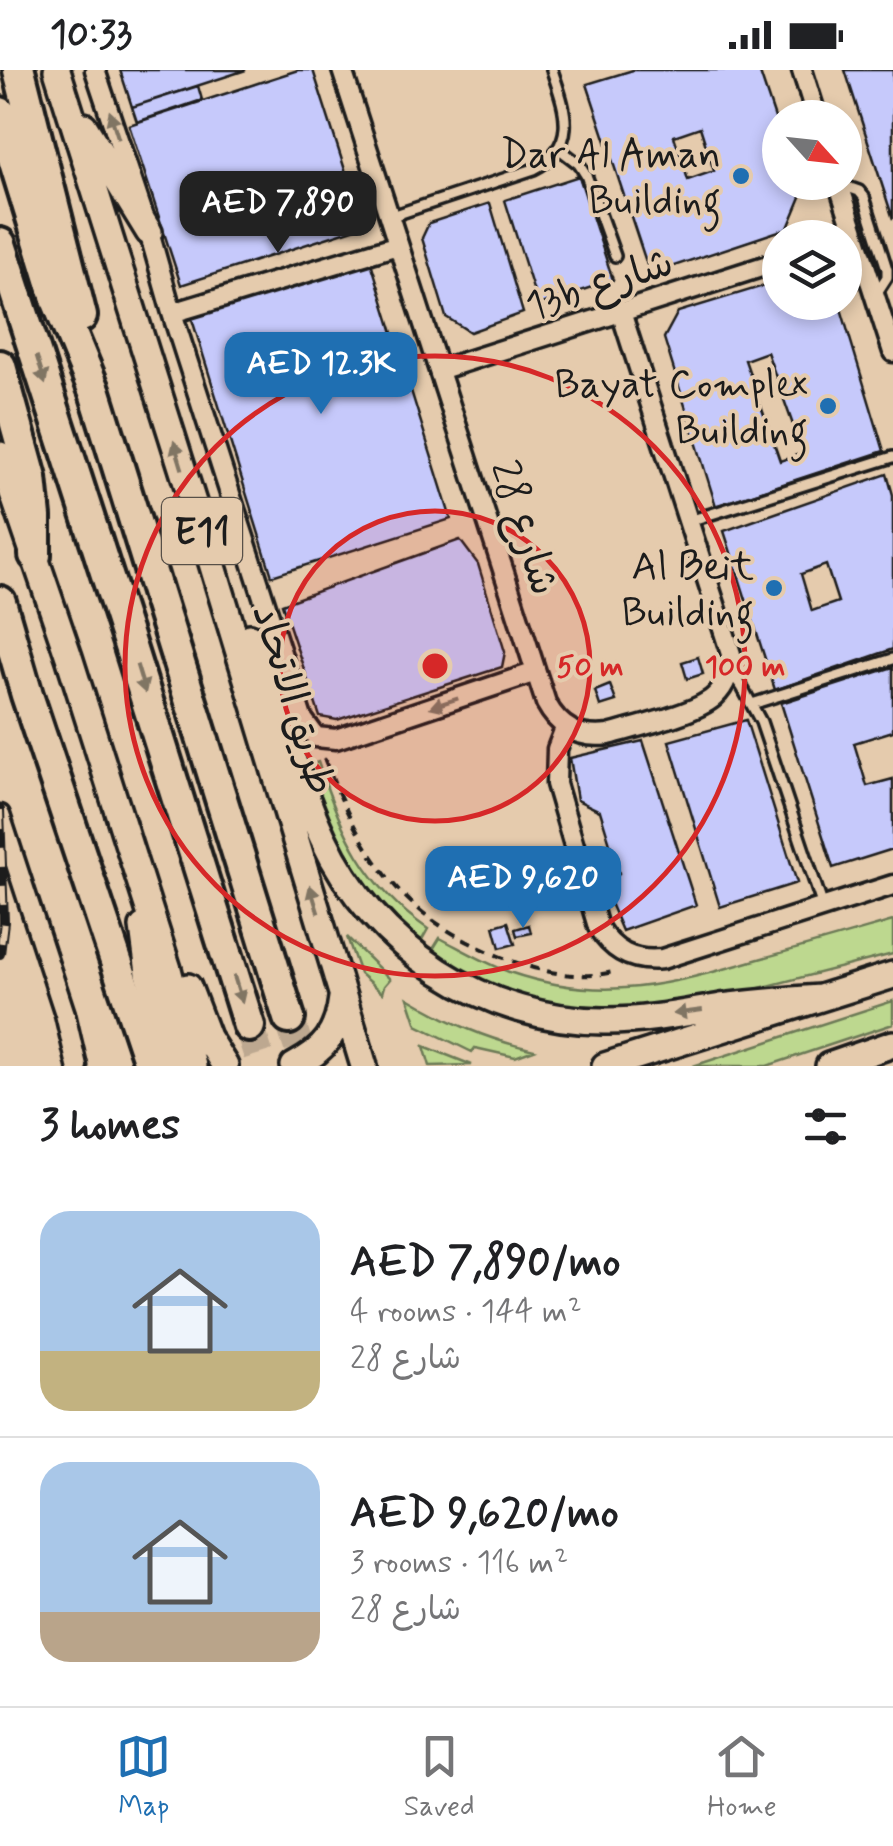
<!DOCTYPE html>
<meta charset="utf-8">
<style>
body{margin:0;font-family:Mynerve,"Playpen Sans Arabic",sans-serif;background:#f2f2f2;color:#202124;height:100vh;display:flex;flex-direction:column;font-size:38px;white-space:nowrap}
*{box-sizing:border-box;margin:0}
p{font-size:32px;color:#757577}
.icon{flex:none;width:55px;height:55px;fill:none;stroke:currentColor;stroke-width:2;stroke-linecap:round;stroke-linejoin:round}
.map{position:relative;height:996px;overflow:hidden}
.drawer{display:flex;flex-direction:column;background:#fff;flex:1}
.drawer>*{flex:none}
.needle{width:65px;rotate:117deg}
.buttons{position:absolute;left:762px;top:30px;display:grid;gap:20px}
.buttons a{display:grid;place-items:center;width:100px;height:100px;border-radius:50%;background:#fff;box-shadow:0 5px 15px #0003;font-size:50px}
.price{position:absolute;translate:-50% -85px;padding:0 22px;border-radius:20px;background:#1f6fb2;color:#fff;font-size:32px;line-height:65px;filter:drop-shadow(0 2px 5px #0008)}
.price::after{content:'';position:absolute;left:50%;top:60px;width:30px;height:22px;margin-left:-15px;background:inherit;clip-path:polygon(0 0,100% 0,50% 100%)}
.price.selected{background:#222;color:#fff}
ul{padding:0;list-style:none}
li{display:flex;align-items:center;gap:30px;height:250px;padding:0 40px}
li+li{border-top:2px solid #e0e0e0}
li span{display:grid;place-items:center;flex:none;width:280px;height:200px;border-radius:30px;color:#555}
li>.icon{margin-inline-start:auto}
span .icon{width:120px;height:120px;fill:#fffc;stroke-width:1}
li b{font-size:42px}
h2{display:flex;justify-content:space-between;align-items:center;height:120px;padding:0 40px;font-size:42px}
.status{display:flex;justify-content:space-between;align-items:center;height:70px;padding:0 50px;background:#fff;direction:ltr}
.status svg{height:28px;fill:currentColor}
.tabs{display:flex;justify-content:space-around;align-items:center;height:140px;border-top:2px solid #e0e0e0;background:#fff;font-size:28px;color:#757577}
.tabs a{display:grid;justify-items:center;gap:5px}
.tabs .selected{color:#1f6fb2}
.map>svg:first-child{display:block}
.green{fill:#bdd88f;stroke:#6c7a56;stroke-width:2.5}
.building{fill:#c6c9fb;stroke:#1c1c1c;stroke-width:2.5;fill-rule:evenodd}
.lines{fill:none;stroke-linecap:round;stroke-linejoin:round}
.highway-tunnel{stroke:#bda890;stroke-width:30;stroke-dasharray:30 15;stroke-linecap:butt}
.lane-casing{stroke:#1c1c1c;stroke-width:16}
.street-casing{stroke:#1c1c1c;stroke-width:25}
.primary-casing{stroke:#1c1c1c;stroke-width:32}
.highway-casing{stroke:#1c1c1c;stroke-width:38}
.path{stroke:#1c1c1c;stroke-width:4;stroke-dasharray:10 8;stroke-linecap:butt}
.lane{stroke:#e5cbad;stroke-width:9}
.street{stroke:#e5cbad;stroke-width:18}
.primary{stroke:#e5cbad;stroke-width:25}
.highway{stroke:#e5cbad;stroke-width:30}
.rail-casing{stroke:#1c1c1c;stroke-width:10}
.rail{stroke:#e5cbad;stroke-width:6;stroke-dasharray:19;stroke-linecap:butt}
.oneway{fill:#807464}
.ring{fill:none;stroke:#d62828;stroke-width:5}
.poi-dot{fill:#1f6fb2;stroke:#e5cbad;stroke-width:4}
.labels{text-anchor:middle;stroke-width:8;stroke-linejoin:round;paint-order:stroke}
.shield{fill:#e5cbad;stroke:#585048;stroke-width:2.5}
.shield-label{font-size:38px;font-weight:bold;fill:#1c1c1c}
.poi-label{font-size:40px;fill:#1c1c1c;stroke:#e5cbad;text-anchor:end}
.street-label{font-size:40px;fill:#1c1c1c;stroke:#e5cbad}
.centre{fill:#d62828;stroke:#e5cbad;stroke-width:5}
.ring-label{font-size:30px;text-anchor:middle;font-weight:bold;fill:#d62828;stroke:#e5cbad;stroke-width:8;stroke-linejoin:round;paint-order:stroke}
</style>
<div class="status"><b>10:33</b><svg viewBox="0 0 49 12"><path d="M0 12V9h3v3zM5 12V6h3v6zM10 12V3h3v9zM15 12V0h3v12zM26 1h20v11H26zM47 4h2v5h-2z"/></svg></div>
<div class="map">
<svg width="893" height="996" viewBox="0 0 893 996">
<rect width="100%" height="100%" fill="#e5cbad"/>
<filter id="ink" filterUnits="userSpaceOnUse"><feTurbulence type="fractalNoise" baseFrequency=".01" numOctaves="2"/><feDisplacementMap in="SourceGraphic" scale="20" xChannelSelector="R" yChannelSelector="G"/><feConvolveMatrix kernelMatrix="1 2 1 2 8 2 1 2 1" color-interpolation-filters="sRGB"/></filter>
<g filter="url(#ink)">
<path class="green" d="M 318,692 C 341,762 365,816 428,859 L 419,875 L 394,854 L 344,789 L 307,696 Z
M 893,851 L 893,884 L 709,931 L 674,937 L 579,941 L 501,923 L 430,884 L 440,868 C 463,880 485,893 509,902 C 602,934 670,915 759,889 C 804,877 848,864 893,851 Z
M 347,867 L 390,909 L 384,916 L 382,923 L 360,904 Z
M 408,928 C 450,953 486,969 534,980 L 515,987 L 475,978 L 472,982 L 417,955 Z
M 893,931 L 893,954 L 767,996 L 693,996 Z
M 424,976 L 472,995 L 430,996 Z"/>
<path class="building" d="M 120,0 L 246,0 L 132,37 Z
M 298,0 L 313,0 L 363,156 L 181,215 L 129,55 Z
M 633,0 L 759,0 L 780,63 L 780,112 L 797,112 L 801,127 L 788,158 L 650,204 L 587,14 ZM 700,57 L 714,101 L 688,110 L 674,66 Z
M 845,0 L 893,0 L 893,149 Z
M 198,16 L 202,30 L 137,52 L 132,37 Z
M 579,106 L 613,210 L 538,235 L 505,130 Z
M 490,133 L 523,243 L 470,262 L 446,247 L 422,168 L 429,153 Z
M 370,189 L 451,449 L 272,506 L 191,246 Z
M 780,211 L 780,232 L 839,232 L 884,381 L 716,436 L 664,268 L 678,242 ZM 767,282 L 803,383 L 780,391 L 745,290 Z
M 887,404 L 893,425 L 893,579 L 775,620 L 724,461 ZM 826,495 L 838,532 L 812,541 L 801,504 Z
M 460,470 L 478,494 L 505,582 L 502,597 L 337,650 L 320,647 L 282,534 Z
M 698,587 L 703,604 L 687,609 L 682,592 Z
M 893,597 L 893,661 L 854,673 L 867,716 L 893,709 L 893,779 L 833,798 L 781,633 Z
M 610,615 L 616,631 L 600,636 L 595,621 Z
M 746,650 L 797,813 L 720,837 L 669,671 Z
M 643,671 L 696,835 L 622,861 L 603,817 L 619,803 L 600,741 L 577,730 L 570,688 Z
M 508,852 L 515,874 L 500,878 L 494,856 Z
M 529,855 L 531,863 L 517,866 L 515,859 Z"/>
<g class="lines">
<path class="highway-tunnel" d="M 289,948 L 305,996
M 249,956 L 262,996"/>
<g class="lane-casing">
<path id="lane" d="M 558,78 L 579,94 L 586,105 L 615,186
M 842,115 L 859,121 L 864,127 L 887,199 L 887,207 L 876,224
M 389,147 L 534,99 C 580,75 565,39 552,0
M 689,451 L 893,387
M 730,601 L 742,617 L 761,652 L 823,837
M 752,634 L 893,589"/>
</g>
<g class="street-casing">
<path id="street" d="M 95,0 L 149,162 L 172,243 L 302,648 L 316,667 L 336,669 L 536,602
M 342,0 L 546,633 C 560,659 580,669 609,665 C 635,657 695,644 714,627 C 727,615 730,601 731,584 L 621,242
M 802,0 L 817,48
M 838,112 L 893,282
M 826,168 L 853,159
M 172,243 L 398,175
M 439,300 L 780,191
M 565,658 L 557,679 L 556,714 L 598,857 C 613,882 633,892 662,889 L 893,815
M 0,745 L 65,944 L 77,996"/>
</g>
<g class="primary-casing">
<path id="primary" d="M 57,0 L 212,493 L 364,996
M 84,56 L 149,162
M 0,385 L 69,587 L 168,899 L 193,996
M 250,567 C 277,633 293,703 323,768 C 373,877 487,953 608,951 C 646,951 684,943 721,937 C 754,933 787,930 820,928
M 143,857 L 149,903 L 172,996
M 188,917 L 207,967 L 225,996
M 294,996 C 325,980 338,963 342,928
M 605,996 L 893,905
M 829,996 L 893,974"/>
</g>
<g class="highway-casing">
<path id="highway" d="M 19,0 L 81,246
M 0,43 L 58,232 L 95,322 L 289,948
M 0,174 L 127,567 L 249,956
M 0,296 L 31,408 L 35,447 L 35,485
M 0,532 L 27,625 L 151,996"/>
</g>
<path class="path" d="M 324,688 C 363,787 401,848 504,888 C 540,902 579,911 617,901"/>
<use href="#lane" class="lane"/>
<use href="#street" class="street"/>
<use href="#primary" class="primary"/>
<use href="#highway" class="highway"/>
<g class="rail-casing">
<path id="rail" d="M 0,740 L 4,852 L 0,884"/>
</g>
<use href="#rail" class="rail"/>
</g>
<defs><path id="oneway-solid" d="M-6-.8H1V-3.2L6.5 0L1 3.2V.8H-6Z" transform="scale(2.5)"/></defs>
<g class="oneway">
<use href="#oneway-solid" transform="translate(114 55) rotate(-108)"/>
<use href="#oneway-solid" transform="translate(41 300) rotate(73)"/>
<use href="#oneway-solid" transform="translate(178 385) rotate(-107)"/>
<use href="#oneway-solid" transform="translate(141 609) rotate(73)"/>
<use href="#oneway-solid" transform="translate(444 633) rotate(162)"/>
<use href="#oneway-solid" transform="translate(314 829) rotate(-107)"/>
<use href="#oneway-solid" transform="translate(238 919) rotate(73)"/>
<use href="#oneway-solid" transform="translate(688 942) rotate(172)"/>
</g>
</g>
<circle cx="435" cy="596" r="155" fill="#d62828" fill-opacity=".12"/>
<g class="ring">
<circle cx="435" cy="596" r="155"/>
<circle cx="435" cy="596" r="310"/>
</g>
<g class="poi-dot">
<circle cx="741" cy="106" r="10"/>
<circle cx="828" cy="336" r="10"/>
<circle cx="774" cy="518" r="10"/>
</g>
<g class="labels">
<rect class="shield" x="162" y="428" width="80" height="66" rx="8"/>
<g class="shield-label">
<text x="202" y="474">E11</text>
</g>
<g class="poi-label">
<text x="721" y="97">Dar Al Aman<tspan x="721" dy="46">Building</tspan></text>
<text x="808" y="327">Bayat Complex<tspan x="808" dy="46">Building</tspan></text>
<text x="754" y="509">Al Beit<tspan x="754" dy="46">Building</tspan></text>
</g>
<g class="street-label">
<text transform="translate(599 213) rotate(-18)" y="14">13b شارع</text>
<text transform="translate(526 457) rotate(72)" y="14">شارع 28</text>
<text transform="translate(295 629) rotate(73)" y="14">طريق الاتحاد</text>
</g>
</g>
<circle cx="435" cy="596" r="15" class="centre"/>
<g class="ring-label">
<text x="590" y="606">50 m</text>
<text x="745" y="606">100 m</text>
</g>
</svg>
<div class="buttons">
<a><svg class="needle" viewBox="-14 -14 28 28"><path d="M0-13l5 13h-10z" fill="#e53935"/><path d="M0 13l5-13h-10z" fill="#757577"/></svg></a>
<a><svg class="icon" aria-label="layers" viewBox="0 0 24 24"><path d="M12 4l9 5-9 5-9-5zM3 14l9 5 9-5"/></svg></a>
</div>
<b class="price selected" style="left:278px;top:186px">AED 7,890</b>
<b class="price" style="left:321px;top:347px">AED 12.3K</b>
<b class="price" style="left:523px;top:861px">AED 9,620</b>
</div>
<section class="drawer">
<h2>3 homes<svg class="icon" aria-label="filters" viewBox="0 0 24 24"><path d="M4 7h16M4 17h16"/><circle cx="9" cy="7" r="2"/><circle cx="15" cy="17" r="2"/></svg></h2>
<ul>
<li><span style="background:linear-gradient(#a9c7e8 70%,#c2b280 0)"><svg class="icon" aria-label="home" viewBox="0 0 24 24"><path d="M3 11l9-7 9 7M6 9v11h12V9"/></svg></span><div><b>AED 7,890/mo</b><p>4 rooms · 144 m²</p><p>شارع 28</p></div></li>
<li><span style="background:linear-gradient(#a9c7e8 75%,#b9a48a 0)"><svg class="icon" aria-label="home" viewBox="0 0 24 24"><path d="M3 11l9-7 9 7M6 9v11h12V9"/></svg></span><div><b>AED 9,620/mo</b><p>3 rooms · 116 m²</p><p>شارع 28</p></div></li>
</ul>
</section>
<nav class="tabs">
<a class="selected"><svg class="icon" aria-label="map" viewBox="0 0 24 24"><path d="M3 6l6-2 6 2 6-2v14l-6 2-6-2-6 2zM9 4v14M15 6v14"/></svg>Map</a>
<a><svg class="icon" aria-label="saved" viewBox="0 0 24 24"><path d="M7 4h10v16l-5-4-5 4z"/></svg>Saved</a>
<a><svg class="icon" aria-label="home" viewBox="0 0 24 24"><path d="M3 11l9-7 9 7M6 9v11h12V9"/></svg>Home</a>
</nav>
